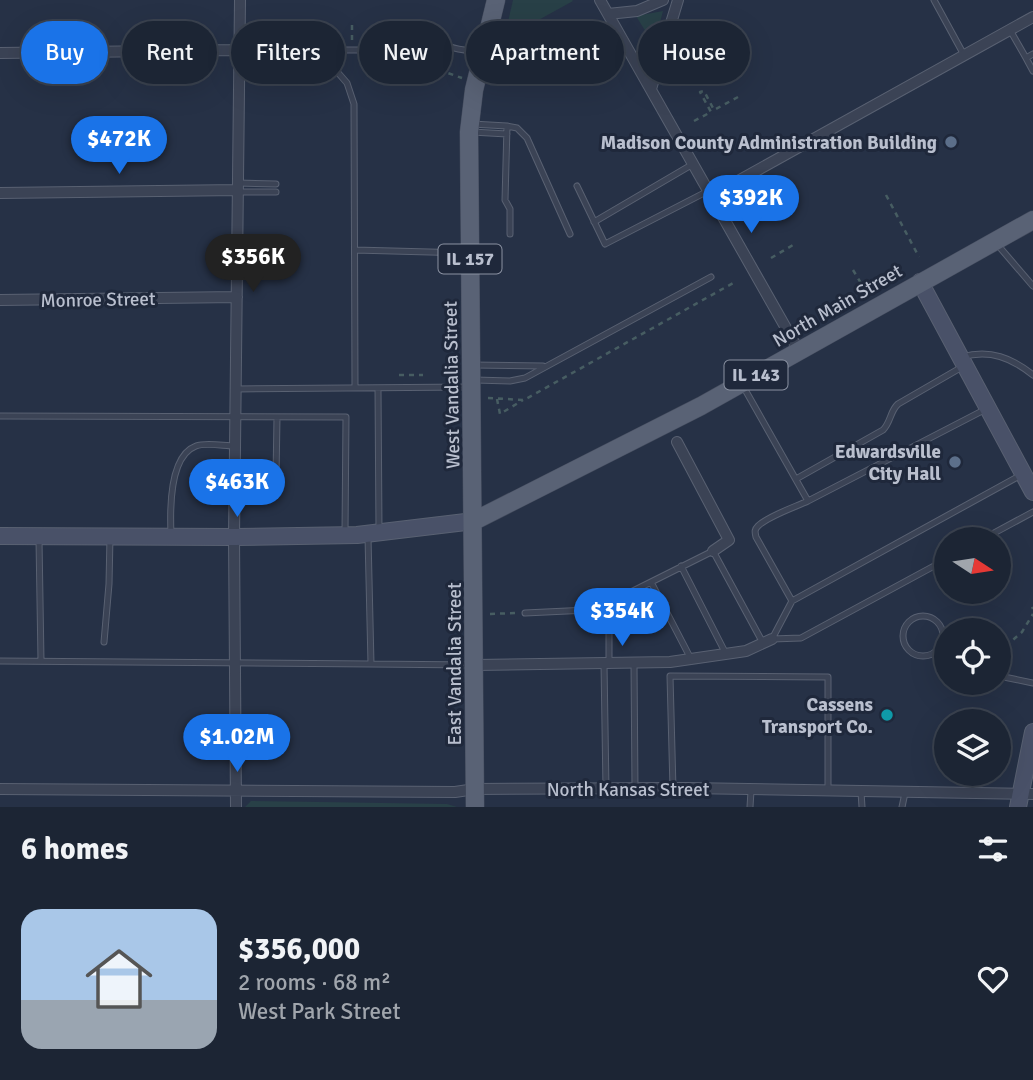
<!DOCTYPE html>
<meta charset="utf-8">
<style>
body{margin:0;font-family:Signika,sans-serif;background:#293140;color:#f1f3f6;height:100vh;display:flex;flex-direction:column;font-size:26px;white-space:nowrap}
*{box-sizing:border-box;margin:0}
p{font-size:23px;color:#a0a5ac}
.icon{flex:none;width:38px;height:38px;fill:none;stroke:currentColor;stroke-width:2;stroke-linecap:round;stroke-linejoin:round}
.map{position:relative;height:807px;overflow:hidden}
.drawer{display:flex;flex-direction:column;background:#1c2534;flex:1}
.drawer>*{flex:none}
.hud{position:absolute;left:21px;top:21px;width:992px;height:63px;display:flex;gap:14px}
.needle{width:46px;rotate:102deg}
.controls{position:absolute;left:934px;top:527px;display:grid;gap:14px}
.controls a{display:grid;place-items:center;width:77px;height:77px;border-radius:50%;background:#1c2534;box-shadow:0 7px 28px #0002,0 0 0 2px #3a424f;font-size:35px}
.price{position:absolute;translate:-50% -60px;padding:0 16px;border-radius:24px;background:#1a73e8;color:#fff;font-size:23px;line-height:46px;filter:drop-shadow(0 2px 4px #0008)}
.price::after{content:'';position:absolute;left:50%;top:42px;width:21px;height:16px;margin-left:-10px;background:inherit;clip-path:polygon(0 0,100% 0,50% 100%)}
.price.selected{background:#222;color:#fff}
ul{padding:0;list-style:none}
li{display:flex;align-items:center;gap:21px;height:175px;padding:0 21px}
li+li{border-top:2px solid #3a424f}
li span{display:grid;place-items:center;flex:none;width:196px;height:140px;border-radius:21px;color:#555}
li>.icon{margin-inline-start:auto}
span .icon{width:84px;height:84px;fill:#fffc;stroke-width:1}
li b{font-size:30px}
h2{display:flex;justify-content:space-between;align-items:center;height:84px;padding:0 21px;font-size:30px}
.pill{padding:0 24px;border-radius:32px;background:#1c2534;box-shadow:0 7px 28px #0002,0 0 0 2px #3a424f;font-size:24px;line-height:63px}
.pill.selected{background:#1a73e8;color:#fff}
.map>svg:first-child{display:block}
.green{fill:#284047}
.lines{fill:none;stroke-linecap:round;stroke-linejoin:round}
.lane-casing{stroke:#596172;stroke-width:7}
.street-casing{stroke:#596172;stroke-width:12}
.secondary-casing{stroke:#596172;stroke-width:18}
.primary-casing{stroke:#444c5e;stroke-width:19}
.path{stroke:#475d62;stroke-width:2.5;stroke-dasharray:5 5;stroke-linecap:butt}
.lane{stroke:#3b4355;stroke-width:5}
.street{stroke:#3b4355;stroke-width:10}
.secondary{stroke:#495168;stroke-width:16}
.primary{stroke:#596275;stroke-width:18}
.service-dot{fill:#5c6f8a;stroke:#1f283b;stroke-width:2.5}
.culture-dot{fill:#0f9aa8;stroke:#1f283b;stroke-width:2.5}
.labels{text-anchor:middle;stroke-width:6;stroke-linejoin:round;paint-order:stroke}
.shield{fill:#1f283b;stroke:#8b92a2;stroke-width:2}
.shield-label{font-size:18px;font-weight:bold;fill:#b9bfce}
.poi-label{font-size:19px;font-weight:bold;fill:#b9bfce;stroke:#1f283b;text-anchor:end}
.street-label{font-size:19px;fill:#b9bfce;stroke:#1f283b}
</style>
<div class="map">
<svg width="1033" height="807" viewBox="0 0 1033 807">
<rect width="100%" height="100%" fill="#263146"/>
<path class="green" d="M 513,0 L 572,0 L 573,1 L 504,39 Z
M 663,11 L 654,45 L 636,16 Z
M 251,801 L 447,804 L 457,807 L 245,807 Z"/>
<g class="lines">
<g class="lane-casing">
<path id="lane" d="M 934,0 L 964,55
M 1010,30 L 1026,58
M 239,50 L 390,50 L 400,45 L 421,25 C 439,48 453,49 480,52
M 319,51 L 347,83 L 354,104 L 355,388
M 1033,54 L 1026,58 L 1033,71
M 472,124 L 507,126
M 472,132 L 507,134
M 238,183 L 276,184
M 577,186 L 605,244 L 708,191
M 238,192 L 276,192
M 594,222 L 693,164
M 510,234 L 510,209 L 505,200 L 507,126 L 517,128 L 527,138 L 570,234
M 996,243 L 1033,286
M 355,250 L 467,253
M 962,357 C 990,349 1012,358 1033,375
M 473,365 L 543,366
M 475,380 L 510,381 L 525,378 L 711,277
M 743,386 L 808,501 C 795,507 768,516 758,526 C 754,530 755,532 756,537 L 792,601
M 378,388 L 379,530
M 236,389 L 469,387
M 0,416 L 346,417 L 345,532
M 235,477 L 276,477 L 277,417
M 796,479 L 883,430 C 891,422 890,411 898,404 L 962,367
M 808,501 L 986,409
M 171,534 C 170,511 169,456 196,446 C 206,442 224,446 235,446
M 983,539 L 1033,512
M 39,540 L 41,661
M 681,566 L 726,654
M 651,582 L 691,659
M 609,609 L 617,599 L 713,551 L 763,643
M 525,613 L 609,609 L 609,665
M903 636a20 20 0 1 1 40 0a20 20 0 1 1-40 0Z
M 772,639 L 792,601 L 1021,475
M 772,639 L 801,638 L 947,559
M 104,642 L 109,584 L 110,537
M 0,661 L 371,664 L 368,537
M 371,664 L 472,665
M 604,664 L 606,789
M 634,664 L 635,789
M 999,676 L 1033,683
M 673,789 L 670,676 L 828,677 L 828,792
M 861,792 L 862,807
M 750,807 L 751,791
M 902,807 L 905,793"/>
</g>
<g class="street-casing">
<path id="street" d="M 600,0 L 799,351
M 608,14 L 637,11 L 663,0
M 0,53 L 239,50
M 651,89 L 678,0
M 0,193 L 238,190
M 711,196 L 1033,17
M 0,300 L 237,297
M 677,442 L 729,540 L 713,551
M 475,665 L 670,662 L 746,651 L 772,639
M 0,789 L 455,792 L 475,789 L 687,788 L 1033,794
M 236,807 L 234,537 L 240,0"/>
</g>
<g class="secondary-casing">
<path id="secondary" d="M 920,282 L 1033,492
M 0,536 L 234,537 L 357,535 L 474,521
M 1018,807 L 1033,732"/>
</g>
<g class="primary-casing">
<path id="primary" d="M 474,521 L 701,406 L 1033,220
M 475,807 L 469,132 L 474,90 L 496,0"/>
</g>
<path class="path" d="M 352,40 L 352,23
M 439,70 L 462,78
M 694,121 L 711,112 L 700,92 L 704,91 L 714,110 L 738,97
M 886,195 L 919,257
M 771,258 L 793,245
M 853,270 L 864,288
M 399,375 L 423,375
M 488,398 L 524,400 L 735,282
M 497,399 L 500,414 L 523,400
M 1032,607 L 1033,609
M 490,614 L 515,613
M 1002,666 L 1007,645 L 1022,632 L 1033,614"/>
<use href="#lane" class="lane"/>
<use href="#street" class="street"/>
<use href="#secondary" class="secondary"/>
<use href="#primary" class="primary"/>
</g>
<g class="service-dot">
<circle cx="951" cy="142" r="7"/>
<circle cx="955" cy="462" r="7"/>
</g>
<circle class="culture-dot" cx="887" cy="715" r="7"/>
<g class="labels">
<g class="shield">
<rect x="438.5" y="244.5" width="63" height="29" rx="5"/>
<rect x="724.5" y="360.5" width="63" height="29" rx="5"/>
</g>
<g class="shield-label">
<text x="470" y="265">IL 157</text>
<text x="756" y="381">IL 143</text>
</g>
<g class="poi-label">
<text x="937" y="149">Madison County Administration Building</text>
<text x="941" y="458">Edwardsville<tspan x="941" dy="22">City Hall</tspan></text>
<text x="873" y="711">Cassens<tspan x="873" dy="22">Transport Co.</tspan></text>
</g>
<g class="street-label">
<text transform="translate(98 299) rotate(-1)" y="7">Monroe Street</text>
<text transform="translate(837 305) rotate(-30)" y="7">North Main Street</text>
<text transform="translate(451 385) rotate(-91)" y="7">West Vandalia Street</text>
<text transform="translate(454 664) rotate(-90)" y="7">East Vandalia Street</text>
<text x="628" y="796">North Kansas Street</text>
</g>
</g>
</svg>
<div class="controls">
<a><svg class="needle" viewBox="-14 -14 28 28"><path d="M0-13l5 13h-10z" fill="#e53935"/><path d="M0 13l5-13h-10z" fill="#a0a5ac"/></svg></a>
<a><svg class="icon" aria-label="locate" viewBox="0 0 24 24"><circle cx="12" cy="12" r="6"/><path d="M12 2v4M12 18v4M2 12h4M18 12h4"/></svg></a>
<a><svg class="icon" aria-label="layers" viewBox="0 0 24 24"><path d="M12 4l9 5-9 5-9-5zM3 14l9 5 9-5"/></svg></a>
</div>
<b class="price" style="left:119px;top:176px">$472K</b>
<b class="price" style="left:751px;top:235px">$392K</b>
<b class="price selected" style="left:253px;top:294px">$356K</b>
<b class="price" style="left:237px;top:519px">$463K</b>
<b class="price" style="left:622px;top:648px">$354K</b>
<b class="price" style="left:237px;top:774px">$1.02M</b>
<div class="hud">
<a class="pill selected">Buy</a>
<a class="pill">Rent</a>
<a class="pill">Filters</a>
<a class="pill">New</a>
<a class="pill">Apartment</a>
<a class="pill">House</a>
</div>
</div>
<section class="drawer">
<h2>6 homes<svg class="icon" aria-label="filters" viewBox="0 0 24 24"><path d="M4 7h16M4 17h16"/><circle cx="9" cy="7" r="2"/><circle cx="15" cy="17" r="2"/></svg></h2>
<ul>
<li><span style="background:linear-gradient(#a9c7e8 65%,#9aa5b1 0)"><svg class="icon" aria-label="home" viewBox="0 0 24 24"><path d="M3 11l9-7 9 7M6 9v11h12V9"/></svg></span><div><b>$356,000</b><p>2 rooms · 68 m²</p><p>West Park Street</p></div><svg class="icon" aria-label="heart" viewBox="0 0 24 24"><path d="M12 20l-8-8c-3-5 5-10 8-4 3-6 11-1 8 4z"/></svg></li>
</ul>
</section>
